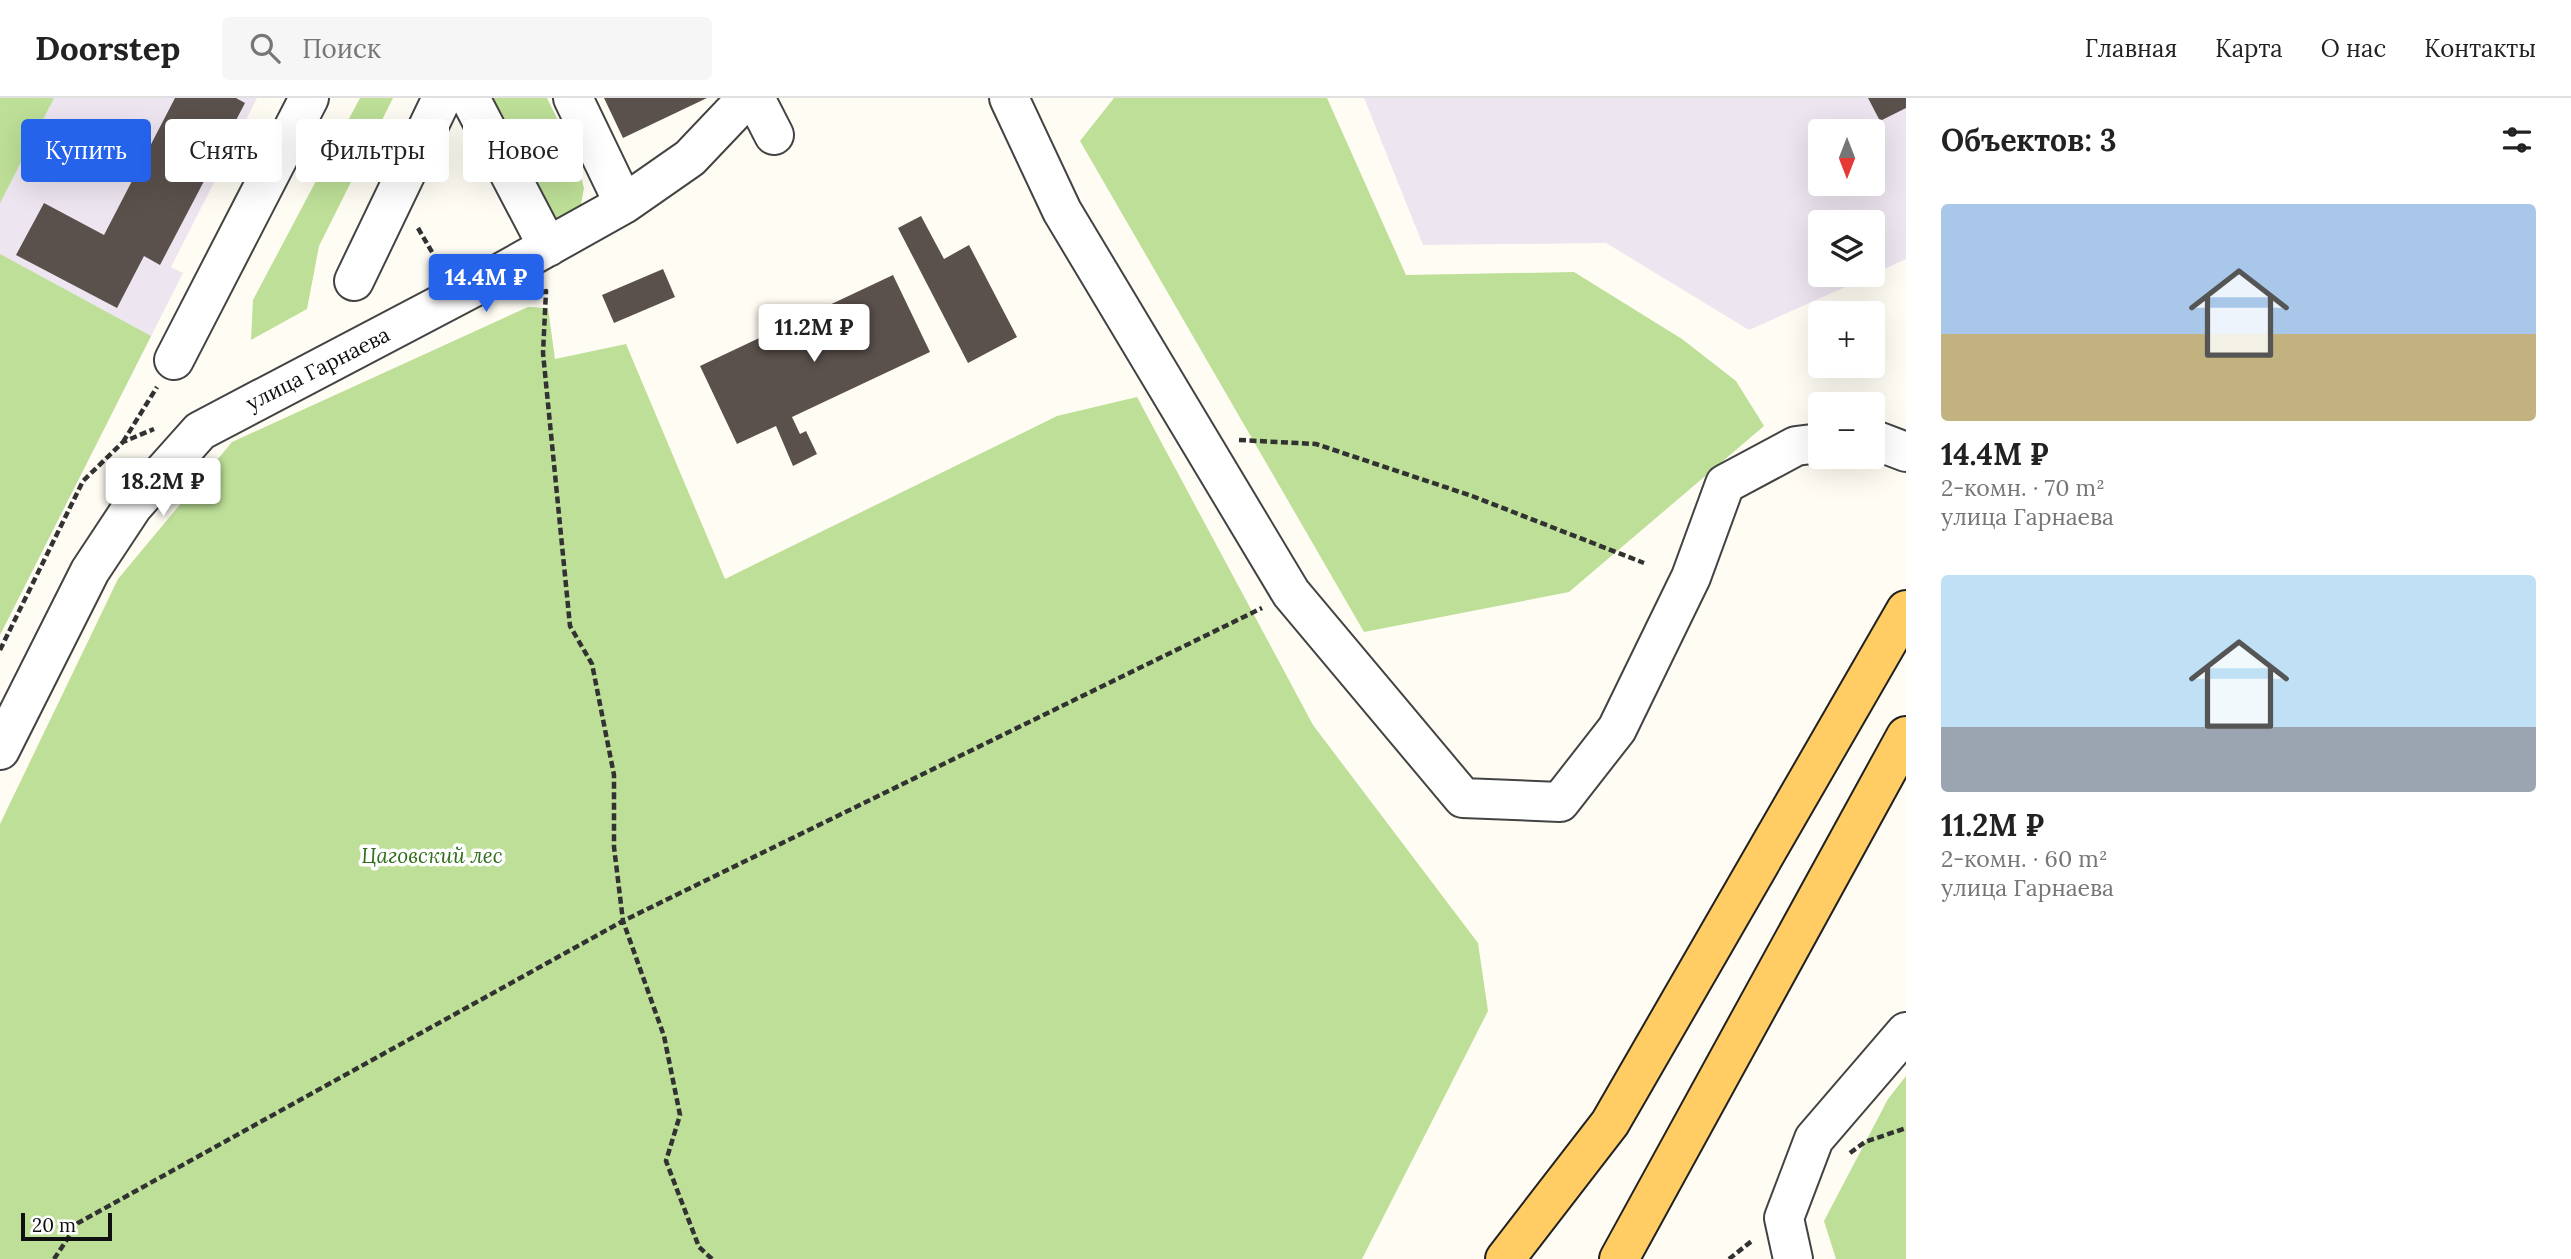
<!DOCTYPE html>
<html lang="ru">
<meta charset="utf-8">
<style>
body{margin:0;font-family:Lora,serif;background:#f6f6f6;color:#222;height:100vh;display:flex;flex-direction:column;font-size:26px;white-space:nowrap}
*{box-sizing:border-box;margin:0}
p{font-size:23px;color:#767676}
.icon{flex:none;width:38px;height:38px;fill:none;stroke:currentColor;stroke-width:2;stroke-linecap:round;stroke-linejoin:round}
.map{position:relative;flex:1;overflow:hidden}
.sheet{display:flex;flex-direction:column;background:#fff;width:665px}
.sheet>*{flex:none}
.banner{position:absolute;left:21px;top:21px;width:665px;height:63px;display:flex;gap:14px}
.needle{width:46px;rotate:180deg}
.tools{position:absolute;left:1808px;top:21px;display:grid;gap:14px}
.tools a{display:grid;place-items:center;width:77px;height:77px;border-radius:7px;background:#fff;box-shadow:0 7px 28px #0002;font-size:35px}
.scale{position:absolute;left:21px;bottom:18px;width:91px;box-sizing:border-box;padding-left:7px;border:4px solid #101010;border-top:0;font-size:19px;line-height:24px;white-space:nowrap;color:#101010;-webkit-text-stroke:5px #fff;paint-order:stroke}
.price{position:absolute;translate:-50% -60px;padding:0 16px;border-radius:7px;background:#fff;color:#222;font-size:23px;line-height:46px;filter:drop-shadow(0 2px 4px #0008)}
.price::after{content:'';position:absolute;left:50%;top:42px;width:21px;height:16px;margin-left:-10px;background:inherit;clip-path:polygon(0 0,100% 0,50% 100%)}
.price.active{background:#2563eb;color:#fff}
ul{padding:0;list-style:none}
li{display:grid;align-content:center;gap:14px;height:371px;padding:0 35px}
li span{display:grid;place-items:center;height:217px;border-radius:7px;color:#555}
li>.icon{margin-inline-start:auto}
span .icon{width:126px;height:126px;fill:#fffc;stroke-width:1}
li b{font-size:30px}
h2{display:flex;justify-content:space-between;align-items:center;height:84px;padding:0 35px;font-size:30px}
.tag{padding:0 24px;border-radius:7px;background:#fff;box-shadow:0 7px 28px #0002;font-size:24px;line-height:63px}
.tag.active{background:#2563eb;color:#fff}
header{display:flex;align-items:center;gap:42px;box-sizing:border-box;height:98px;padding:0 35px;background:#fff;border-bottom:2px solid #e0e0e0}
header strong{font-size:33px}
nav{display:flex;gap:38px;margin-inline-start:auto;font-size:24px}
.search{width:490px;height:63px;background:#f6f6f6;display:flex;align-items:center;gap:18px;box-sizing:border-box;padding:0 24px;border-radius:7px;color:#767676;font-size:26px}
main{display:flex;flex:1;min-height:0}
.map>svg:first-child{display:block}
.industrial{fill:#ede5ef;fill-rule:evenodd}
.forest{fill:#bddf97}
.building{fill:#5a504c}
.lines{fill:none;stroke-linecap:round;stroke-linejoin:round}
.minor-casing{stroke:#434343;stroke-width:42}
.major-casing{stroke:#212121;stroke-width:42}
.path{stroke:#323232;stroke-width:4.5;stroke-dasharray:7 3.5;stroke-linecap:butt}
.minor{stroke:#fff;stroke-width:38}
.major{stroke:#ffcd63;stroke-width:38}
.labels{text-anchor:middle;stroke-width:7;stroke-linejoin:round;paint-order:stroke}
.street-label{font-size:21px;fill:#101010;stroke:#fff}
.park-label{font-size:21px;font-style:italic;fill:#326e1b;stroke:#fff}
</style>
<header>
<strong>Doorstep</strong>
<div class="search"><svg class="icon" aria-label="search" viewBox="0 0 24 24"><circle cx="10" cy="10" r="6"/><path d="M15 15l6 6"/></svg>Поиск</div>
<nav><a>Главная</a><a>Карта</a><a>О нас</a><a>Контакты</a></nav>
</header>
<main>
<div class="map">
<svg width="1906" height="1161" viewBox="0 0 1906 1161">
<rect width="100%" height="100%" fill="#fffcf3"/>
<path class="industrial" d="M 0,0 L 257,0 L 171,169 L 183,175 L 0,537 Z
M 1364,0 L 1906,0 L 1906,161 L 1873,176 L 1872,124 L 1820,124 L 1820,177 L 1872,177 L 1749,232 L 1606,145 L 1423,147 ZM 1820,33 L 1872,33 L 1872,86 L 1820,86 Z"/>
<path class="forest" d="M 0,0 L 54,0 L 0,105 Z
M 360,0 L 393,0 L 319,148 L 307,211 L 251,242 L 253,202 Z
M 485,0 L 547,0 L 574,55 L 584,90 L 579,117 L 558,128 Z
M 1114,0 L 1327,0 L 1406,177 L 1574,174 L 1682,241 L 1736,283 L 1764,328 L 1569,494 L 1364,534 L 1080,43 Z
M 0,156 L 151,238 L 0,537 Z
M 528,209 L 548,210 L 555,261 L 626,246 L 725,481 L 1057,318 L 1137,299 L 1313,627 L 1478,845 L 1488,913 L 1362,1161 L 0,1161 L 0,726 L 118,481 L 232,344 Z
M 1906,978 L 1906,1161 L 1836,1161 L 1824,1123 L 1888,1001 Z"/>
<path class="building" d="M 175,0 L 236,0 L 245,5 L 160,167 L 144,158 L 117,210 L 16,157 L 44,105 L 104,137 Z
M 604,0 L 707,0 L 623,40 Z
M 1868,0 L 1906,0 L 1906,10 L 1880,23 Z
M 921,118 L 944,161 L 969,147 L 1017,239 L 968,265 L 898,130 Z
M 663,171 L 675,199 L 614,225 L 602,197 Z
M 893,177 L 930,254 L 792,319 L 800,336 L 806,333 L 817,356 L 793,368 L 776,328 L 737,346 L 700,268 Z"/>
<g class="lines">
<g class="minor-casing">
<path id="minor" d="M 470,0 L 548,149
M 573,0 L 624,106
M 755,0 L 774,37
M 1009,0 L 1062,113 L 1291,495 L 1463,700 L 1560,704 L 1617,631 L 1691,479 L 1725,386 L 1796,348 L 1820,345
M 354,183 L 442,0
M 174,262 L 309,0
M 1872,341 L 1906,354
M 0,652 L 90,473 L 133,408 L 200,333 L 497,177 L 624,106 L 690,60 L 747,0
M 1793,1161 L 1784,1120 L 1814,1041 L 1906,934"/>
</g>
<g class="major-casing">
<path id="major" d="M 1505,1161 L 1610,1025 L 1906,512
M 1619,1161 L 1906,638"/>
</g>
<path class="path" d="M 418,130 L 440,168
M 533,199 L 546,193 L 543,255 L 570,528 L 592,566 L 614,677 L 614,749 L 623,823 L 664,938 L 680,1017 L 666,1063 L 699,1149 L 712,1161
M 1239,342 L 1316,346 L 1472,398 L 1644,465
M 123,344 L 157,289
M 0,552 L 83,383 L 123,344 L 154,331
M 1850,1055 L 1865,1044 L 1906,1030
M 54,1161 L 78,1125 L 623,823 L 1262,510
M 1729,1161 L 1753,1142"/>
<use href="#minor" class="minor"/>
<use href="#major" class="major"/>
</g>
<g class="labels">
<g class="street-label">
<text transform="translate(318 271) rotate(-27)" y="7">улица Гарнаева</text>
</g>
<g class="park-label">
<text x="432" y="765">Цаговский лес</text>
</g>
</g>
</svg>
<div class="tools">
<a><svg class="needle" viewBox="-14 -14 28 28"><path d="M0-13l5 13h-10z" fill="#e53935"/><path d="M0 13l5-13h-10z" fill="#767676"/></svg></a>
<a><svg class="icon" aria-label="layers" viewBox="0 0 24 24"><path d="M12 4l9 5-9 5-9-5zM3 14l9 5 9-5"/></svg></a>
<a>+</a>
<a>−</a>
</div>
<div class="scale">20 m</div>
<b class="price active" style="left:486px;top:216px">14.4M ₽</b>
<b class="price" style="left:814px;top:266px">11.2M ₽</b>
<b class="price" style="left:163px;top:420px">18.2M ₽</b>
<div class="banner">
<a class="tag active">Купить</a>
<a class="tag">Снять</a>
<a class="tag">Фильтры</a>
<a class="tag">Новое</a>
</div>
</div>
<section class="sheet">
<h2>Объектов: 3<svg class="icon" aria-label="filters" viewBox="0 0 24 24"><path d="M4 7h16M4 17h16"/><circle cx="9" cy="7" r="2"/><circle cx="15" cy="17" r="2"/></svg></h2>
<ul>
<li><span style="background:linear-gradient(#a9c7e8 60%,#c2b280 0)"><svg class="icon" aria-label="home" viewBox="0 0 24 24"><path d="M3 11l9-7 9 7M6 9v11h12V9"/></svg></span><div><b>14.4M ₽</b><p>2-комн. · 70 m²</p><p>улица Гарнаева</p></div></li>
<li><span style="background:linear-gradient(#bfe0f5 70%,#9aa5b1 0)"><svg class="icon" aria-label="home" viewBox="0 0 24 24"><path d="M3 11l9-7 9 7M6 9v11h12V9"/></svg></span><div><b>11.2M ₽</b><p>2-комн. · 60 m²</p><p>улица Гарнаева</p></div></li>
</ul>
</section>
</main>
